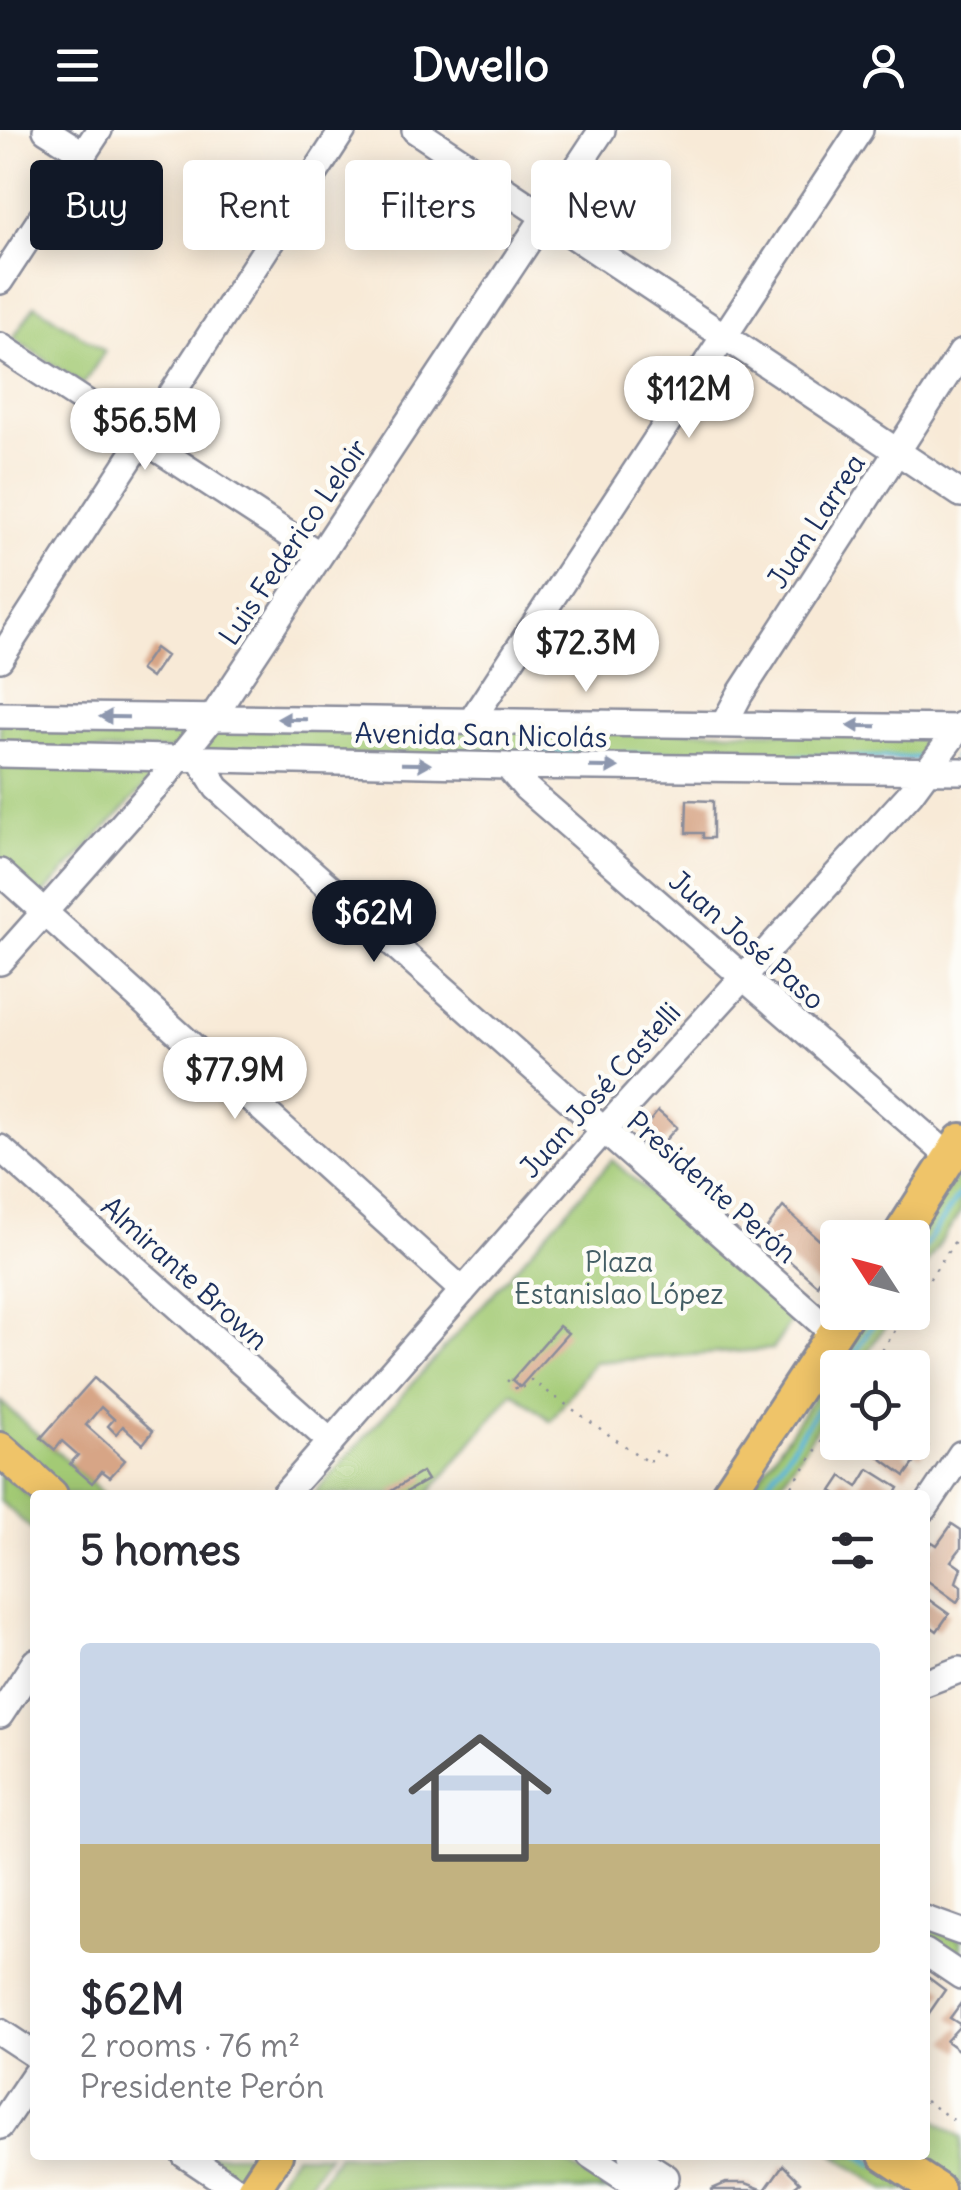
<!DOCTYPE html>
<meta charset="utf-8">
<style>
body{margin:0;font-family:Delius,sans-serif;background:#f7f7f7;color:#2b2b33;height:100vh;display:flex;flex-direction:column;font-size:38px;white-space:nowrap}
*{box-sizing:border-box;margin:0}
p{font-size:32px;color:#7c7c81}
.icon{flex:none;width:55px;height:55px;fill:none;stroke:currentColor;stroke-width:2;stroke-linecap:round;stroke-linejoin:round}
.map{position:relative;flex:1;overflow:hidden}
.side{position:absolute;left:30px;top:1360px;width:900px;height:670px;display:flex;flex-direction:column;background:#fff;border-radius:10px;box-shadow:0 5px 25px #0003}
.side>*{flex:none}
.guide{position:absolute;left:30px;top:30px;width:902px;height:90px;display:flex;gap:20px}
.needle{width:65px;rotate:306deg}
.buttons{position:absolute;left:820px;top:1090px;display:grid;gap:20px}
.buttons a{display:grid;place-items:center;width:110px;height:110px;border-radius:10px;background:#fff;box-shadow:0 5px 25px #0003;font-size:50px}
.price{position:absolute;translate:-50% -85px;padding:0 22px;border-radius:35px;background:#fff;color:#222;font-size:32px;line-height:65px;filter:drop-shadow(0 2px 5px #0008)}
.price::after{content:'';position:absolute;left:50%;top:60px;width:30px;height:22px;margin-left:-15px;background:inherit;clip-path:polygon(0 0,100% 0,50% 100%)}
.price.active{background:#111827;color:#fff}
ul{padding:0;list-style:none}
li{display:grid;align-content:center;gap:20px;height:530px;padding:0 50px}
li+li{border-top:2px solid #e1e1e2}
li span{display:grid;place-items:center;height:310px;border-radius:10px;color:#555}
li>.icon{margin-inline-start:auto}
span .icon{width:180px;height:180px;fill:#fffc;stroke-width:1}
li b{font-size:42px}
h2{display:flex;justify-content:space-between;align-items:center;height:120px;padding:0 50px;font-size:42px}
.tag{padding:0 35px;border-radius:10px;background:#fff;box-shadow:0 5px 25px #0003;font-size:35px;line-height:90px}
.tag.active{background:#111827;color:#fff}
header{display:flex;justify-content:space-between;align-items:center;height:130px;padding:0 50px;background:#111827;color:#fff;font-size:45px;font-weight:700}
.map>svg:first-child{display:block}
.green{fill:#a3ca75;stroke:#5f7c6a;stroke-width:2.5}
.lines{fill:none;stroke-linecap:round;stroke-linejoin:round}
.stream{stroke:#5fbadd;stroke-width:5}
.building{fill:#d7a586}
.minor-casing{stroke:#8a8c9a;stroke-width:30}
.major-casing{stroke:#8a8c9a;stroke-width:38}
.path{stroke:#8a8c9a;stroke-width:2.5;stroke-dasharray:2.5 8;stroke-linecap:butt}
.minor{stroke:#fff;stroke-width:25}
.major{stroke:#efc469;stroke-width:32}
.oneway{fill:#8d97ae}
.labels{text-anchor:middle;stroke-width:9;stroke-linejoin:round;paint-order:stroke}
.street-label{font-size:28px;fill:#1b2f5e;stroke:#fdfcf7}
.park-label{font-size:28px;fill:#445e65;stroke:#fdfcf7}
</style>
<header><svg class="icon" aria-label="menu" viewBox="0 0 24 24"><path d="M4 6h16M4 12h16M4 18h16"/></svg>Dwello<svg class="icon" aria-label="person" viewBox="0 0 24 24"><circle cx="12" cy="8" r="4"/><path d="M4 21q1-7 8-7t8 7"/></svg></header>
<div class="map">
<svg width="961" height="2060" viewBox="0 0 961 2060">
<rect width="100%" height="100%" fill="#fdfcf7"/>
<filter id="ink" filterUnits="userSpaceOnUse"><feTurbulence type="fractalNoise" baseFrequency=".01" numOctaves="2"/><feDisplacementMap in="SourceGraphic" scale="20" xChannelSelector="R" yChannelSelector="G"/><feConvolveMatrix kernelMatrix="1 2 1 2 8 2 1 2 1" color-interpolation-filters="sRGB"/></filter>
<filter id="wash" filterUnits="userSpaceOnUse"><feTurbulence type="fractalNoise" baseFrequency=".0048" numOctaves="4" result="noise"/><feDisplacementMap in="SourceGraphic" scale="40" xChannelSelector="R" yChannelSelector="G"/><feGaussianBlur stdDeviation="2.25" result="paint"/><feColorMatrix in="noise" values="0 0 0 0 0 0 0 0 0 0 0 0 0 0 0 0 0 1.4 0 .05"/><feComposite in="paint" operator="in"/></filter>
<g filter="url(#wash)">
<rect width="100%" height="100%" fill="#f8ead7"/>
<path class="green" d="M 35,175 L 105,221 L 83,255 L 13,208 Z
M 0,590 L 194,596 L 179,620 L 0,622 Z
M 215,597 L 937,603 L 931,630 L 211,625 L 201,615 Z
M 0,632 L 164,636 L 42,766 L 0,731 Z
M 612,1030 L 792,1190 L 773,1219 L 594,1232 L 551,1291 L 513,1262 L 428,1365 L 313,1365 Z
M 961,1039 L 961,1081 L 913,1154 L 913,1113 Z
M 866,1183 L 894,1183 L 857,1237 L 838,1238 L 837,1267 L 773,1365 L 747,1365 L 841,1228 Z
M 0,1271 L 105,1365 L 63,1365 L 0,1308 Z
M 0,1340 L 35,1371 L 35,1402 L 0,1371 Z
M 925,1797 L 961,1809 L 961,1832 L 925,1813 Z
M 925,1983 L 961,2007 L 961,2060 L 955,2060 L 902,2025 L 925,2025 Z
M 206,2025 L 255,2025 L 240,2048 Z
M 294,2025 L 328,2025 L 305,2060 L 271,2060 Z
M 338,2025 L 555,2025 L 608,2060 L 315,2060 Z
M 834,2025 L 867,2025 L 921,2060 L 886,2060 Z"/>
<g class="lines">
<path class="stream" d="M 441,622 L 690,625
M 781,627 L 919,628
M 954,628 L 961,628
M 912,1135 L 961,1062
M 845,1238 L 881,1182
M 760,1365 L 838,1248
M 859,2025 L 873,2034"/>
</g>
<g id="blocks">
<path class="building" d="M 155,518 L 166,526 L 151,548 L 140,540 Z
M 687,670 L 713,671 L 713,708 L 703,708 L 703,703 L 686,703 Z
M 658,981 L 677,997 L 659,1017 L 641,1002 Z
M 783,1077 L 836,1125 L 817,1155 L 761,1106 Z
M 559,1196 L 568,1203 L 520,1257 L 512,1250 Z
M 94,1248 L 153,1301 L 143,1314 L 123,1296 L 116,1304 L 108,1296 L 114,1289 L 101,1277 L 86,1295 L 125,1330 L 110,1347 L 102,1341 L 92,1353 L 70,1334 L 78,1325 L 62,1311 L 55,1320 L 41,1308 Z
M 912,1305 L 928,1316 L 921,1327 L 909,1319 L 904,1325 L 915,1332 L 905,1346 L 867,1318 L 871,1312 L 884,1312 L 891,1318 L 895,1312 L 912,1312 Z
M 869,1339 L 899,1358 L 895,1365 L 839,1365 L 832,1361 L 842,1346 L 858,1357 Z
M 422,1342 L 427,1350 L 401,1365 L 394,1365 L 391,1361 Z
M 952,1394 L 961,1400 L 961,1418 L 951,1431 L 961,1438 L 956,1452 L 961,1456 L 961,1466 L 957,1472 L 925,1449 L 928,1425 L 925,1421 L 932,1412 L 937,1415 Z
M 925,1467 L 949,1484 L 937,1501 L 925,1492 Z
M 925,1845 L 945,1860 L 925,1889 Z
M 961,1873 L 961,1895 L 950,1888 Z
M 961,1895 L 961,1922 L 946,1911 Z
M 783,2035 L 800,2052 L 790,2060 L 765,2060 Z
M 726,2053 L 746,2053 L 764,2060 L 710,2060 Z"/>
</g>
</g>
<g filter="url(#ink)">
<use href="#blocks" fill-opacity="0" stroke="#8a8c9a" stroke-width="2.5"/>
<g class="lines">
<g class="minor-casing">
<path id="minor" d="M 46,0 L 84,24
M 415,0 L 961,364
M 0,151 L 99,0
M 0,216 L 320,425
M 0,529 L 343,0
M 0,585 L 961,598
M 471,591 L 860,0
M 724,594 L 740,564 L 961,223
M 0,624 L 507,636 L 961,641
M 200,630 L 217,658 L 834,1204
M 507,636 L 526,658 L 950,1027
M 0,742 L 463,1161
M 0,832 L 161,651 L 212,588 L 602,0
M 0,1018 L 331,1312
M 284,1365 L 603,1001 L 910,664 L 961,595
M 925,1378 L 961,1324
M 925,1553 L 959,1540
M 0,1585 L 35,1532
M 925,1789 L 961,1802
M 925,1822 L 961,1846
M 0,1902 L 35,1925
M 0,1996 L 35,1944
M 185,2025 L 237,2060
M 590,2025 L 643,2060
M 632,2025 L 666,2047 L 657,2060"/>
</g>
<g class="major-casing">
<path id="major" d="M 898,1108 L 961,1010
M 0,1319 L 51,1365
M 727,1365 L 848,1182
M 885,2025 L 938,2060
M 253,2060 L 276,2025"/>
</g>
<path class="path" d="M 912,1175 L 961,1102
M 871,1238 L 907,1182
M 507,1250 L 519,1261 L 531,1250 L 649,1333 L 657,1320 L 670,1330
M 786,1365 L 838,1287
M 925,1971 L 961,1995"/>
<use href="#minor" class="minor"/>
<use href="#major" class="major"/>
</g>
<defs><path id="oneway-solid" d="M-6-.8H1V-3.2L6.5 0L1 3.2V.8H-6Z" transform="scale(2.5)"/></defs>
<g class="oneway">
<use href="#oneway-solid" transform="translate(114 587) rotate(-179)"/>
<use href="#oneway-solid" transform="translate(292 589) rotate(-179)"/>
<use href="#oneway-solid" transform="translate(862 596) rotate(-179)"/>
<use href="#oneway-solid" transform="translate(416 634) rotate(1)"/>
<use href="#oneway-solid" transform="translate(604 637) rotate(1)"/>
</g>
</g>
<g class="labels">
<g class="street-label">
<text transform="translate(816 391) rotate(-57)" y="10">Juan Larrea</text>
<text transform="translate(293 412) rotate(-56)" y="10">Luis Federico Leloir</text>
<text transform="translate(481 605) rotate(1)" y="10">Avenida San Nicolás</text>
<text transform="translate(747 810) rotate(41)" y="10">Juan José Paso</text>
<text transform="translate(600 960) rotate(-48)" y="10">Juan José Castelli</text>
<text transform="translate(712 1057) rotate(41)" y="10">Presidente Perón</text>
<text transform="translate(185 1143) rotate(42)" y="10">Almirante Brown</text>
</g>
<g class="park-label">
<text x="619" y="1142">Plaza<tspan x="619" dy="32">Estanislao López</tspan></text>
</g>
</g>
</svg>
<div class="buttons">
<a><svg class="needle" viewBox="-14 -14 28 28"><path d="M0-13l5 13h-10z" fill="#e53935"/><path d="M0 13l5-13h-10z" fill="#7c7c81"/></svg></a>
<a><svg class="icon" aria-label="locate" viewBox="0 0 24 24"><circle cx="12" cy="12" r="6"/><path d="M12 2v4M12 18v4M2 12h4M18 12h4"/></svg></a>
</div>
<b class="price" style="left:689px;top:311px">$112M</b>
<b class="price" style="left:145px;top:343px">$56.5M</b>
<b class="price" style="left:586px;top:565px">$72.3M</b>
<b class="price active" style="left:374px;top:835px">$62M</b>
<b class="price" style="left:235px;top:992px">$77.9M</b>
<div class="guide">
<a class="tag active">Buy</a>
<a class="tag">Rent</a>
<a class="tag">Filters</a>
<a class="tag">New</a>
</div>
<section class="side">
<h2>5 homes<svg class="icon" aria-label="filters" viewBox="0 0 24 24"><path d="M4 7h16M4 17h16"/><circle cx="9" cy="7" r="2"/><circle cx="15" cy="17" r="2"/></svg></h2>
<ul>
<li><span style="background:linear-gradient(#c9d6e8 65%,#c2b280 0)"><svg class="icon" aria-label="home" viewBox="0 0 24 24"><path d="M3 11l9-7 9 7M6 9v11h12V9"/></svg></span><div><b>$62M</b><p>2 rooms · 76 m²</p><p>Presidente Perón</p></div></li>
</ul>
</section>
</div>
